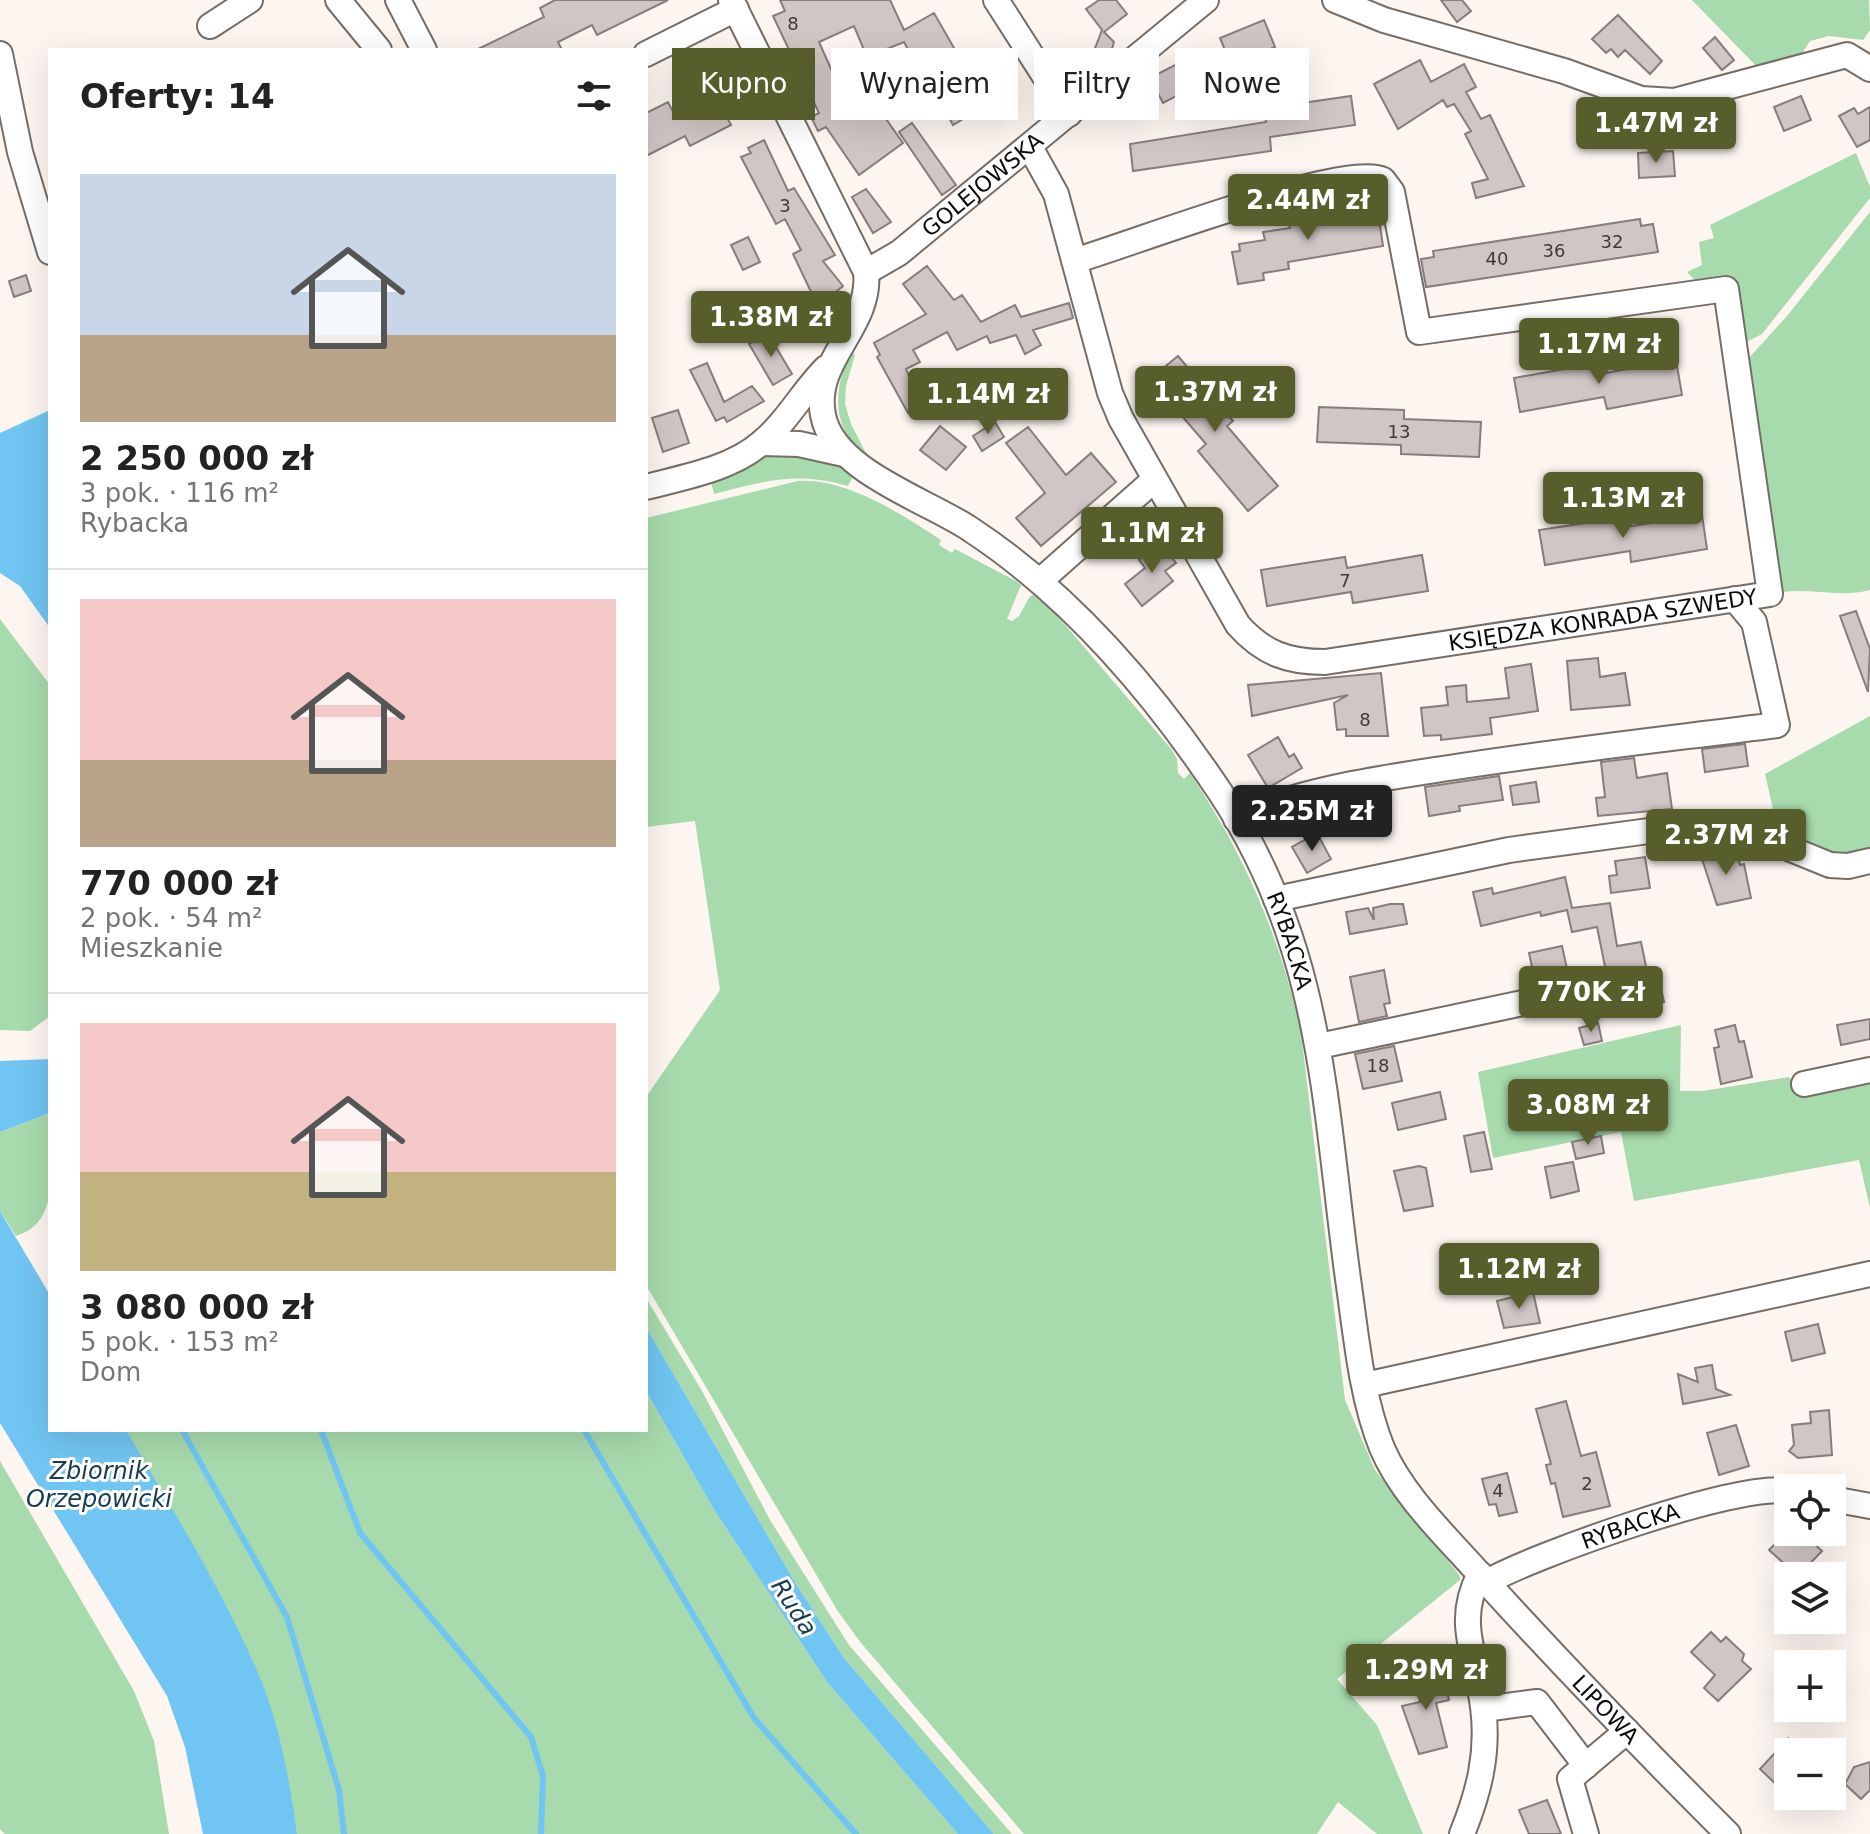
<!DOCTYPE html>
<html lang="pl">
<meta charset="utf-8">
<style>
body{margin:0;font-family:"DejaVu Sans",sans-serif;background:#f6f6f6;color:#222;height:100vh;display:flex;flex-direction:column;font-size:30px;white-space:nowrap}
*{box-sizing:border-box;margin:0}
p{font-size:26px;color:#767676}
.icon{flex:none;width:44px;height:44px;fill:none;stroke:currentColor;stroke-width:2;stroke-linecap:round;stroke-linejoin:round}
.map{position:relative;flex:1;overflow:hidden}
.side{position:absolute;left:48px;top:48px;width:600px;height:1384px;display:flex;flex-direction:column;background:#fff;border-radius:0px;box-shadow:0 8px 32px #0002}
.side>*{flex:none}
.guide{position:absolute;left:672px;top:48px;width:760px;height:72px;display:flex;gap:16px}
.tools{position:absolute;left:1774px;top:1474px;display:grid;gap:16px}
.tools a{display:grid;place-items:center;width:72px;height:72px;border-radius:0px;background:#fff;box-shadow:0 8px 32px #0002;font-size:40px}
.price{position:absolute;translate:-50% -68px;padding:0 18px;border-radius:8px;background:#575d2b;color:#fff;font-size:26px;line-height:52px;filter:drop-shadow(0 2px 4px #0008)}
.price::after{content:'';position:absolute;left:50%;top:48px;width:24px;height:18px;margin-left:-12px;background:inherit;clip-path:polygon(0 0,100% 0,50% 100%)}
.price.current{background:#222;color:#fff}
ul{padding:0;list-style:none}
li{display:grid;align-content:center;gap:16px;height:424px;padding:0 32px}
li+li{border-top:2px solid #e0e0e0}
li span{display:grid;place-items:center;height:248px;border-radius:0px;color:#555}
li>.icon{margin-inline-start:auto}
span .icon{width:144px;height:144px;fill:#fffc;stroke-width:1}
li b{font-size:34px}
h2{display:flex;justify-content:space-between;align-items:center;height:96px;padding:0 32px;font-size:34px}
.pill{padding:0 28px;border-radius:0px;background:#fff;box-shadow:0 8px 32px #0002;font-size:28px;line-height:72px}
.pill.current{background:#575d2b;color:#fff}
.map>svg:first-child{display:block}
.green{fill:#a7daac}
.water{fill:#71c5f2}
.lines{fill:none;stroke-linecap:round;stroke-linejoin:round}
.stream{stroke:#71c5f2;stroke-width:6}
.building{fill:#d1c6c5;stroke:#867d7c;stroke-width:2}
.minor-casing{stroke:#746d68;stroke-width:28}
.minor{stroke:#fff;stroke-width:24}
.labels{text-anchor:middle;stroke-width:6;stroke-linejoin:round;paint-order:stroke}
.number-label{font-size:18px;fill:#3f3a39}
.street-label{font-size:22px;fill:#0e0c0a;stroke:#fff}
.water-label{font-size:24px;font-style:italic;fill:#173c4f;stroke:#fff}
</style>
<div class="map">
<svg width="1870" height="1834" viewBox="0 0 1870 1834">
<rect width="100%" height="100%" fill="#fdf5f0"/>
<path class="green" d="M 1692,0 L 1869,0 L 1870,30 L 1863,40 L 1829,36 L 1810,41 L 1797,61 L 1761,71 Z
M 1856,153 L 1870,187 L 1870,198 L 1762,334 L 1744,343 L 1735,278 L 1697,282 L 1687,272 L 1702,265 L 1699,242 L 1714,238 L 1710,225 Z
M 1870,212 L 1870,590 C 1841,598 1812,588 1782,592 L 1747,360 L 1787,316 Z
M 851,351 L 855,355 L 846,386 L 845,404 L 851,424 L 868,457 C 830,430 833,389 851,351 Z
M 772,451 L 835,463 L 854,474 L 848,486 C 795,471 766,481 714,494 L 710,478 Z
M 798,481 C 846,478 902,514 941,540 L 939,545 L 952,553 L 955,549 L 1016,581 L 1021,585 L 1007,619 L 1012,621 L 1019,616 L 1030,596 L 1034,595 L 1055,613 L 1172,750 L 1177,759 L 1178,773 L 1184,779 L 1190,773 C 1244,854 1281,938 1301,1033 L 1345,1400 L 1375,1470 L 1460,1576 L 1460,1580 L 1337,1679 L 1377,1725 L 1423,1834 L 1377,1834 L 1338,1802 L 1317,1834 L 1024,1834 L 861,1643 L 837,1610 L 646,1285 L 646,1097 L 720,990 L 695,821 L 646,827 L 646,518 Z
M 0,619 L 50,685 L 50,1016 L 30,1031 L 0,1030 Z
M 1870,716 L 1870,855 L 1850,860 L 1785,838 L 1791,825 L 1785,815 L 1775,818 L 1765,774 Z
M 1681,1025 L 1680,1091 L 1703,1091 L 1789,1077 L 1797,1090 L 1870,1076 L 1870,1208 L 1859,1160 L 1634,1201 L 1621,1132 L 1493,1158 L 1478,1072 Z
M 50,1113 C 50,1153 65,1222 16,1236 L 0,1211 L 0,1132 Z
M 646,1298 L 702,1391 L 770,1520 L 849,1645 L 1012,1834 L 994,1834 L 844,1658 L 796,1584 L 646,1327 Z
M 646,1391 L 713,1508 L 827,1682 L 958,1834 L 297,1834 C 276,1677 201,1565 126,1430 L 646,1430 Z
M 0,1461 L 134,1691 L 154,1741 L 169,1834 L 5,1834 L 0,1829 Z"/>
<path class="water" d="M 50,410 L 50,628 L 20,586 L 0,573 L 0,433 Z
M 50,1059 L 50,1113 L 0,1132 L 0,1061 Z
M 0,1211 L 50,1295 L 50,1430 L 126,1430 C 172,1509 222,1589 258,1673 C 279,1722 290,1781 297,1834 L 203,1834 L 185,1747 L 167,1696 L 0,1423 Z
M 646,1327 L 796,1584 L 844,1658 L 994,1834 L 958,1834 L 827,1682 L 713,1508 L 646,1391 Z"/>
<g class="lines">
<path class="stream" d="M 182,1430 L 287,1617 L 339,1790 L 344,1834
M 321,1430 L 360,1533 L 531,1737 L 543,1776 L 541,1834
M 584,1430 L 754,1718 L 856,1834"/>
</g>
<path class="building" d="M 555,0 L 668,0 L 597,35 L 592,25 L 558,42 L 562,50 L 476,50 L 544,17 L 540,8 Z
M 780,0 L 890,0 L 904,30 L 934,13 L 958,55 L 954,58 L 967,86 L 981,78 L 993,101 L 953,125 L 938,97 L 943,95 L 923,62 L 917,66 L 904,42 L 867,57 L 854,26 L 819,42 L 843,96 L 864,86 L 879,119 L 884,116 L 903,143 L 859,175 L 826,127 L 818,131 L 811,117 L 819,113 L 773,16 L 785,11 Z
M 1099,0 L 1116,0 L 1127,14 L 1104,32 L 1114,42 L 1111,52 L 1092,56 L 1102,30 L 1086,9 Z
M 1441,0 L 1462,0 L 1471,11 L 1457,22 Z
M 1618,15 L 1662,61 L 1650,74 L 1625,50 L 1618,57 L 1611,49 L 1606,53 L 1592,39 Z
M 1264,20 L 1275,47 L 1231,65 L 1220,38 Z
M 1715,37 L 1734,60 L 1722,70 L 1703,48 Z
M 1420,60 L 1431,82 L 1464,64 L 1476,87 L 1466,92 L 1481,119 L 1490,115 L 1524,186 L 1476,198 L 1472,183 L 1488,179 L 1465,134 L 1471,131 L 1454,104 L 1447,107 L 1443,100 L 1398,129 L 1374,84 Z
M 1175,65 L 1188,90 L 1163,103 L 1150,78 Z
M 725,73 L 738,99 L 722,107 L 731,125 L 690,146 L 685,136 L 646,156 L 646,113 L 668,102 L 672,110 L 715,88 L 711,80 Z
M 1351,96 L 1355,125 L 1270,137 L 1271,151 L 1133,171 L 1130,144 L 1266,122 L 1265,111 L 1275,107 Z
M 1801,96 L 1811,120 L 1784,131 L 1774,107 Z
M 1870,107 L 1870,140 L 1857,147 L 1839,116 L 1854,108 L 1858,114 Z
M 912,123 L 956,185 L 942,195 L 899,132 Z
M 764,140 L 788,191 L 794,188 L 835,255 L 823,261 L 843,286 L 822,303 L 815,294 L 813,296 L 793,254 L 801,250 L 785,219 L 776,224 L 741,157 L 751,153 L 748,148 Z
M 1673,151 L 1675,176 L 1639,178 L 1638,153 Z
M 866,189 L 891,222 L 873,233 L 852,197 Z
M 1367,206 L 1368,213 L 1378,212 L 1383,246 L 1288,262 L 1289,269 L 1263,273 L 1264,280 L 1238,284 L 1232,252 L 1240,251 L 1239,244 L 1265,240 L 1263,232 L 1290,228 L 1288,220 Z
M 1640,219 L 1641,226 L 1653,224 L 1658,252 L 1426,287 L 1421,259 L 1434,257 L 1433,251 Z
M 748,237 L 760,262 L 743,270 L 731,245 Z
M 927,266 L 954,300 L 962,295 L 981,322 L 1015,305 L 1021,317 L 1069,303 L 1073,318 L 1033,330 L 1041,345 L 1025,354 L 1016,335 L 990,343 L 987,336 L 957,350 L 947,332 L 913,350 L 920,362 L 906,369 L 922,407 L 908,413 L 877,357 L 880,355 L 874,343 L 926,314 L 903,284 Z
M 26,275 L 31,291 L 14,297 L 9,281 Z
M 768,334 L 792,374 L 773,385 L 749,344 Z
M 1178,356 L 1233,421 L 1227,426 L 1278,486 L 1248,511 L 1198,451 L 1206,444 L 1150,379 Z
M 1676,360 L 1682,395 L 1607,409 L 1604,397 L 1520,412 L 1514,378 L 1598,363 L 1600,374 Z
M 707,363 L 724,402 L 752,386 L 764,401 L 727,422 L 724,417 L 716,421 L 690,370 Z
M 1319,407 L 1404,410 L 1404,419 L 1481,422 L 1479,457 L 1401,454 L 1401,445 L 1317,442 Z
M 678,410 L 689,443 L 663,452 L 652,418 Z
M 995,422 L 1004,437 L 982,451 L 973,436 Z
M 940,426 L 966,447 L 946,470 L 920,450 Z
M 1028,427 L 1066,475 L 1091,453 L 1116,482 L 1041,546 L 1016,518 L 1045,493 L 1006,443 Z
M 1702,515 L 1707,549 L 1631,562 L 1630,551 L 1545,565 L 1539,530 L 1624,517 L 1625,527 Z
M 1160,543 L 1176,563 L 1165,571 L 1173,581 L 1142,606 L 1125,584 L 1145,568 L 1139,560 Z
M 1422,555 L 1428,591 L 1353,603 L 1351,592 L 1267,606 L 1261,570 L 1345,557 L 1347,568 Z
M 1856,611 L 1870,649 L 1868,692 L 1840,616 Z
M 1598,658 L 1600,677 L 1625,673 L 1630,705 L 1571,710 L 1567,661 Z
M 1531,664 L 1538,711 L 1490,718 L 1492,734 L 1441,740 L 1441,735 L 1424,736 L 1421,708 L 1448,705 L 1446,687 L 1466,685 L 1467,702 L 1509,698 L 1505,668 Z
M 1381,673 L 1388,736 L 1346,736 L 1346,729 L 1337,730 L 1334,703 L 1348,695 L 1252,716 L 1248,685 Z
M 1278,737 L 1289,757 L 1294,754 L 1302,768 L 1268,788 L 1248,755 Z
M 1745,744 L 1748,766 L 1705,772 L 1702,749 Z
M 1634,758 L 1637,778 L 1667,773 L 1672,809 L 1598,816 L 1596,798 L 1605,797 L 1601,762 Z
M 1499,776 L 1503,800 L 1459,806 L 1460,811 L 1429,816 L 1425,787 Z
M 1536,782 L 1539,802 L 1513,805 L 1510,786 Z
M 1317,833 L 1331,859 L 1307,873 L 1292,847 Z
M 1729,849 L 1731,859 L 1738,857 L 1740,865 L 1744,864 L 1751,898 L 1717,905 L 1701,856 Z
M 1645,857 L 1650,888 L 1611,893 L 1609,876 L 1617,875 L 1615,861 Z
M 1565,877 L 1572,908 L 1610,903 L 1617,946 L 1641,942 L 1647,971 L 1622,976 L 1624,988 L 1610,991 L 1597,927 L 1572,932 L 1567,910 L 1541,916 L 1540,912 L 1481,926 L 1473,892 L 1492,888 L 1493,894 Z
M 1390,904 L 1403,904 L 1407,924 L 1350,934 L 1346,912 L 1368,908 L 1374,920 L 1373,908 Z
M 1562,946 L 1569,978 L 1535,981 L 1529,953 Z
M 1384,970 L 1390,1003 L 1384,1004 L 1387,1016 L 1359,1022 L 1350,977 Z
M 1659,979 L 1664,1002 L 1646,1007 L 1640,982 Z
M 1870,1019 L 1870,1039 L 1841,1045 L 1837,1025 Z
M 1598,1023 L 1602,1041 L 1584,1045 L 1579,1028 Z
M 1735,1025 L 1739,1042 L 1744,1041 L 1752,1077 L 1721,1084 L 1714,1048 L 1719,1047 L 1715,1030 Z
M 1394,1046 L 1402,1081 L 1363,1089 L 1355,1054 Z
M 1440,1092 L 1446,1119 L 1398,1130 L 1392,1103 Z
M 1484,1132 L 1492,1169 L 1471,1172 L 1464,1136 Z
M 1601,1136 L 1604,1153 L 1576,1159 L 1572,1142 Z
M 1573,1162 L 1579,1191 L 1551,1198 L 1545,1167 Z
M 1419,1166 L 1426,1168 L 1433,1206 L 1404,1211 L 1394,1171 Z
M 1571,1246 L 1575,1267 L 1581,1266 L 1585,1286 L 1569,1290 L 1566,1282 L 1560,1283 L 1553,1251 Z
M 1533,1292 L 1540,1323 L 1504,1328 L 1497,1301 Z
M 1818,1324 L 1825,1353 L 1792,1361 L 1785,1332 Z
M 1712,1365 L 1716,1389 L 1730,1395 L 1683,1404 L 1678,1374 L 1698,1382 L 1695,1368 Z
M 1566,1401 L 1581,1456 L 1596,1452 L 1610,1506 L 1563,1517 L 1555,1483 L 1551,1484 L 1546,1465 L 1551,1464 L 1536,1409 Z
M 1829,1410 L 1832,1455 L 1798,1458 L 1789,1451 L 1794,1445 L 1792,1425 L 1811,1423 L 1810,1412 Z
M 1736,1425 L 1749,1466 L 1719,1475 L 1707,1433 Z
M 1507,1473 L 1517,1512 L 1499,1516 L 1496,1504 L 1489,1505 L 1482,1479 Z
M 1788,1531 L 1804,1542 L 1808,1538 L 1822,1551 L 1798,1576 L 1769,1550 Z
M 1711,1632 L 1721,1642 L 1726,1637 L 1744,1654 L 1742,1661 L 1751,1669 L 1718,1701 L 1704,1688 L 1715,1675 L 1691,1652 Z
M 1426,1661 L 1432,1686 L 1445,1682 L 1449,1700 L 1436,1703 L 1447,1747 L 1419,1754 L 1402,1706 L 1420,1702 L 1411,1664 Z
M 1788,1739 L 1788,1780 L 1780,1788 L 1760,1769 Z
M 1870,1762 L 1870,1790 L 1861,1799 L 1845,1784 L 1854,1767 Z
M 1547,1800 L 1561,1834 L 1529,1834 L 1519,1810 Z"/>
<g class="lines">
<g class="minor-casing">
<g id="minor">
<path d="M 338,0 L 379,50"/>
<path d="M 398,0 L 424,50"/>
<path id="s1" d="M 731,0 L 866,272 C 872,327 812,360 823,415 C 833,471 927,500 970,529 C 1071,595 1154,693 1220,792 C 1323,947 1324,1102 1348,1279 C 1356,1334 1361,1396 1382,1448 C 1403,1497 1448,1538 1482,1577 C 1562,1665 1644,1750 1728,1834"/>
<path d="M 996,0 L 1069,114"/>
<path d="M 1335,0 L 1384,20 L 1564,71 L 1641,99 L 1674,101 L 1847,55 L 1870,69"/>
<path d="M 210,26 L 250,0"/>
<path d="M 0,54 L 20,152 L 50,252"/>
<path d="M 646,54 L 736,9"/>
<path id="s2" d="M 1030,147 L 1056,194 L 1110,393 L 1121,419 L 1238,625 C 1263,653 1287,662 1325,662 L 1770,594 L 1726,289 L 1419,332 L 1392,192 L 1383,180 C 1346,161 1126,246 1074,261"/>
<path id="s3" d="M 866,272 L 899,253 L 1206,0"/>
<path d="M 762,443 L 799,444 L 844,454"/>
<path d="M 646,487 C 684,477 731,469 761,443 C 786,423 803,391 826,368"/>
<path d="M 1040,581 L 1154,480"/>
<path d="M 1236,819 C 1303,789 1377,779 1449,768 C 1558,751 1667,739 1777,725 L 1754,622 L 1735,599"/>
<path d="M 1276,899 L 1509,850 L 1686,826 L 1749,832 L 1830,865 L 1848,866 L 1870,861"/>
<path d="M 1319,1046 L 1594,988"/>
<path d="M 1804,1084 L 1870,1070"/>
<path d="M 1365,1385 L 1870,1274"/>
<path d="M 1832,1499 L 1870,1506"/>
<path id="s4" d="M 1487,1582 C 1534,1555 1739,1482 1788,1491"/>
<path d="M 1484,1709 L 1537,1702 L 1586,1766"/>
<path d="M 1462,1834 C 1479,1792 1489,1753 1483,1707 C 1477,1657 1454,1622 1480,1574"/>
<path d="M 1586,1834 L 1570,1779 L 1627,1731"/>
</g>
</g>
<use href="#minor" class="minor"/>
</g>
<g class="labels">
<g class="number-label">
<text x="793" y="30">8</text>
<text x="785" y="212">3</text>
<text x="1612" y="248">32</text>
<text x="1554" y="257">36</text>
<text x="1497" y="265">40</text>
<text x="1399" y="438">13</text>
<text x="1345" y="587">7</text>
<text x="1365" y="726">8</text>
<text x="1378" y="1072">18</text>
<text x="1587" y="1490">2</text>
<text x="1498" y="1497">4</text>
</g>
<g class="street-label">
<text dy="8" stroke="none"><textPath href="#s3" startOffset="146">GOLEJOWSKA</textPath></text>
<text dy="8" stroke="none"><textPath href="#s2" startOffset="904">KSIĘDZA KONRADA SZWEDY</textPath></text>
<text dy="8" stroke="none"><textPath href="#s1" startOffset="1178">RYBACKA</textPath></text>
<text dy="8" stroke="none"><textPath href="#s4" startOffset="154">RYBACKA</textPath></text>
<text dy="8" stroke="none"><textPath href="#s1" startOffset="2040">LIPOWA</textPath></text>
</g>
<g class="water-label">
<text x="99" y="1479">Zbiornik<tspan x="99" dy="28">Orzepowicki</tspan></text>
<text transform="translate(794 1607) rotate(57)" y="8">Ruda</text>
</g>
</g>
</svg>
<div class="tools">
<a><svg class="icon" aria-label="locate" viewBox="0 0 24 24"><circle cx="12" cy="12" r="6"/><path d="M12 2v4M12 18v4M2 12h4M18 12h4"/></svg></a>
<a><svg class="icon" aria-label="layers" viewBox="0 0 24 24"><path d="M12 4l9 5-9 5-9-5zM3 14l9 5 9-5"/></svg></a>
<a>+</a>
<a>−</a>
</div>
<b class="price" style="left:1656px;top:165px">1.47M zł</b>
<b class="price" style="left:1308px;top:242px">2.44M zł</b>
<b class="price" style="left:771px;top:359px">1.38M zł</b>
<b class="price" style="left:1599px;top:386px">1.17M zł</b>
<b class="price" style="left:1215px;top:434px">1.37M zł</b>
<b class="price" style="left:988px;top:436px">1.14M zł</b>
<b class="price" style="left:1623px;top:540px">1.13M zł</b>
<b class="price" style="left:1152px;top:575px">1.1M zł</b>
<b class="price current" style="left:1312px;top:853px">2.25M zł</b>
<b class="price" style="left:1726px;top:877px">2.37M zł</b>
<b class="price" style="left:1591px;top:1034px">770K zł</b>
<b class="price" style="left:1588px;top:1147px">3.08M zł</b>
<b class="price" style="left:1519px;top:1311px">1.12M zł</b>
<b class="price" style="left:1426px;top:1712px">1.29M zł</b>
<div class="guide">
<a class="pill current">Kupno</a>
<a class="pill">Wynajem</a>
<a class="pill">Filtry</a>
<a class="pill">Nowe</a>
</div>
<section class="side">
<h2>Oferty: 14<svg class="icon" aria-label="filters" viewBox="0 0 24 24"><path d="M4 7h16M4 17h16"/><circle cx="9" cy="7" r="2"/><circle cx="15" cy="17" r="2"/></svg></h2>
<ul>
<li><span style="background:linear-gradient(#c9d6e8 65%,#b9a48a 0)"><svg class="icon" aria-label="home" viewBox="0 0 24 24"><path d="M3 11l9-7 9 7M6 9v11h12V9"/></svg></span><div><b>2 250 000 zł</b><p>3 pok. · 116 m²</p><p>Rybacka</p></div></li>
<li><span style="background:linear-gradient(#f6c9c9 65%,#b9a48a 0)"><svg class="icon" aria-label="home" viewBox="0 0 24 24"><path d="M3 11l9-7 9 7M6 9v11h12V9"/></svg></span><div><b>770 000 zł</b><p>2 pok. · 54 m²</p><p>Mieszkanie</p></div></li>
<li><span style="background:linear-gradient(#f6c9c9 60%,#c2b280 0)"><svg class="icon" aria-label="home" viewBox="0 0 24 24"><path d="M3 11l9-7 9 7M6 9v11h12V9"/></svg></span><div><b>3 080 000 zł</b><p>5 pok. · 153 m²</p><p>Dom</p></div></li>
</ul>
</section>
</div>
